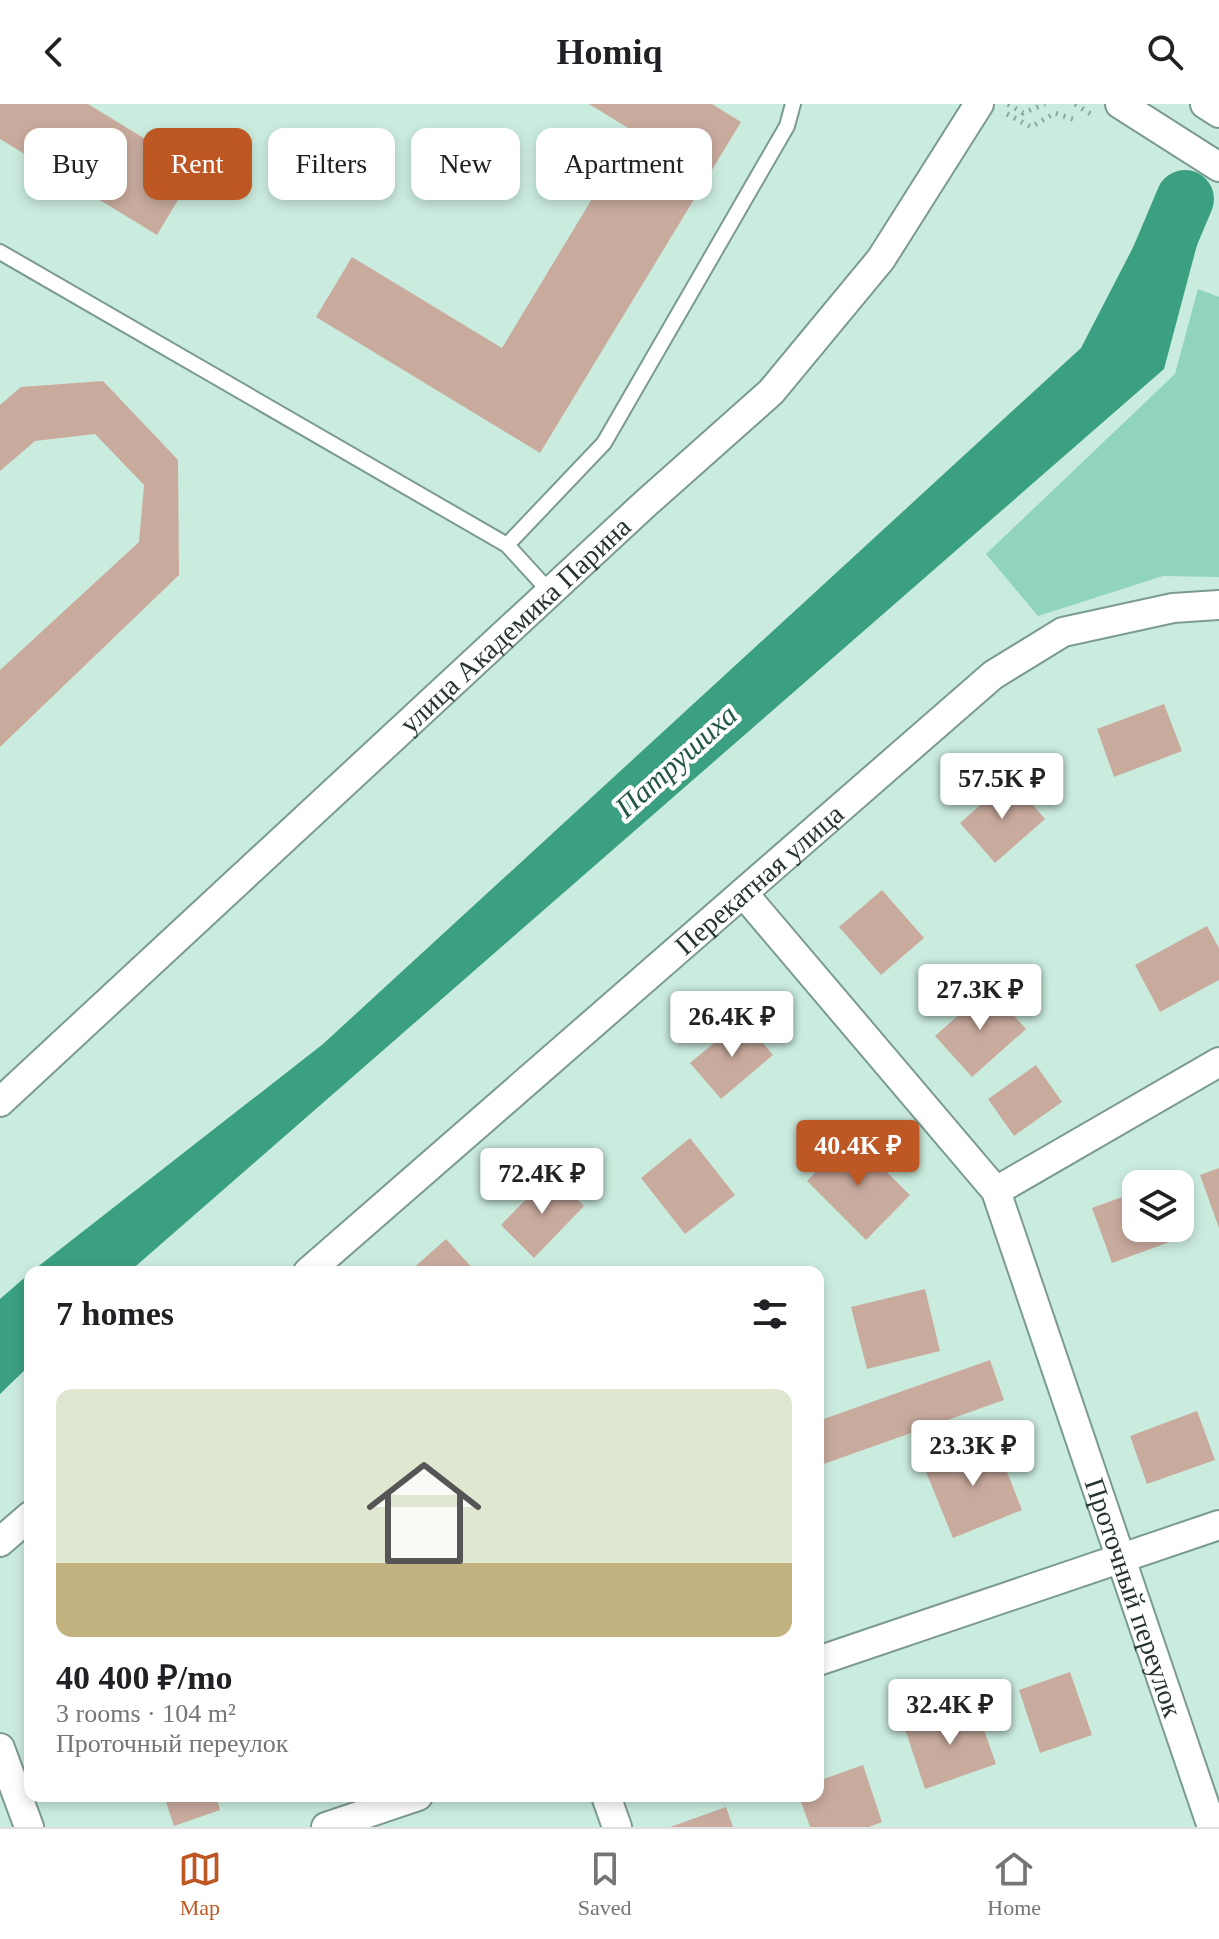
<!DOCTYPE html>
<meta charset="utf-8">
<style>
body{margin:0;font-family:Georgia,serif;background:#f2f2f2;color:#202124;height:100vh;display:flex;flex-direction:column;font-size:30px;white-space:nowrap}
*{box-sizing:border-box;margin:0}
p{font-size:26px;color:#757577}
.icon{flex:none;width:44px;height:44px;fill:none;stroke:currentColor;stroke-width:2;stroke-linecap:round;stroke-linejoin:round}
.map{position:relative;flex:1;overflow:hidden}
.drawer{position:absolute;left:24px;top:1162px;width:800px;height:536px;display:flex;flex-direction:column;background:#fff;border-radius:16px;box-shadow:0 4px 12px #0003}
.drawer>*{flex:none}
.banner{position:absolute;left:24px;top:24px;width:800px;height:72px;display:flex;gap:16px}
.controls{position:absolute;left:1122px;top:1066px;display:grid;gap:16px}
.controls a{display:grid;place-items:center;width:72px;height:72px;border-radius:16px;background:#fff;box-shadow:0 4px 12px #0003;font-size:40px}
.price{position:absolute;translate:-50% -68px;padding:0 18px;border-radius:8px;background:#fff;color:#222;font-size:26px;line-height:52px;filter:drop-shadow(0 2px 4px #0008)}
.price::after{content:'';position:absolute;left:50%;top:48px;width:24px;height:18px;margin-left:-12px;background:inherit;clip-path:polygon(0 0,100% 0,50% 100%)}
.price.on{background:#bd5825;color:#fff}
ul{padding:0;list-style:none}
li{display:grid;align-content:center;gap:16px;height:424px;padding:0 32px}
li span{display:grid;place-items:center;height:248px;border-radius:16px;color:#555}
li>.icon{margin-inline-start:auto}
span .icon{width:144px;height:144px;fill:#fffc;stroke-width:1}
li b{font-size:34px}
h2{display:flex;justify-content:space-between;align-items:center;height:96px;padding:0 32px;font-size:34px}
.tag{padding:0 28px;border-radius:16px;background:#fff;box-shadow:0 4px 12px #0003;font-size:28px;line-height:72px}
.tag.on{background:#bd5825;color:#fff}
header{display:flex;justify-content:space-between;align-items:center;height:104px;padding:0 32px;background:#fff;font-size:36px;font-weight:700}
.dock{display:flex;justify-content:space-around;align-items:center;height:112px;border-top:2px solid #e0e0e0;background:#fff;font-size:22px;color:#757577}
.dock a{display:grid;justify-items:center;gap:4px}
.dock .on{color:#bd5825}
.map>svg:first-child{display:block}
.green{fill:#8fd4bb}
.water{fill:#3b9f81}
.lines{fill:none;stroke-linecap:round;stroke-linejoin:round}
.river{stroke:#3b9f81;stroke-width:58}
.building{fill:#c9ab9e}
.lane-casing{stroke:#7c9b8f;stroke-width:18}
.street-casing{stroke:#7c9b8f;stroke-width:32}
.path{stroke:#8ca69b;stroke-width:5;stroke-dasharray:2 6;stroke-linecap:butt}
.lane{stroke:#fff;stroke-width:14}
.street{stroke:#fff;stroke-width:28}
.labels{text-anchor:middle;stroke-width:8;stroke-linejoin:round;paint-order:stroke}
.street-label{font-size:28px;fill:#27352f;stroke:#fff}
.water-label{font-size:30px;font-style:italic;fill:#225746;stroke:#fff}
</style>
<header><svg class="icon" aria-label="back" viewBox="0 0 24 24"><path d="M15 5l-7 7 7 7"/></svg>Homiq<svg class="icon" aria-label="search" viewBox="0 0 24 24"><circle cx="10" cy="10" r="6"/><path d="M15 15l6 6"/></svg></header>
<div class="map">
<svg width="1219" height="1723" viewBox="0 0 1219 1723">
<rect width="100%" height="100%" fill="#caecde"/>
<path class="green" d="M 1198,185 L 1219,193 L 1219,473 L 1163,472 L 1038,512 L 986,450 L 1175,270 Z"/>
<path class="water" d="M 1156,99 L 1202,122 L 1164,265 L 129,1168 L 31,1168 L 323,940 L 1081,244 Z
M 30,1169 L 30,1261 L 0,1290 L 0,1195 Z"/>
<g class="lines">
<path class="river" d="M 1147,185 L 1185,95"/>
</g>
<path class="building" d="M 0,0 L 88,0 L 196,66 L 157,131 L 0,35 Z
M 589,0 L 712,0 L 741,18 L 540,349 L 316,213 L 352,153 L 502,244 L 633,27 Z
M 103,277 L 178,356 L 179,471 L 0,643 L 0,566 L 139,438 L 144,381 L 95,330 L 35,337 L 0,367 L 0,301 L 21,283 Z
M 1164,600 L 1182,647 L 1114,673 L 1097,625 Z
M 1010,675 L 1045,715 L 995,759 L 960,719 Z
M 882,786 L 924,834 L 881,871 L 839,823 Z
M 1207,822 L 1219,844 L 1219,876 L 1160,908 L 1135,861 Z
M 989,884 L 1026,925 L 972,973 L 935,932 Z
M 743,915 L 773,951 L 721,995 L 690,959 Z
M 1036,961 L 1062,998 L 1014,1032 L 988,995 Z
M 850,1032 L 910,1091 L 866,1136 L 807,1077 Z
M 690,1034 L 735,1091 L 685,1130 L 641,1074 Z
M 1219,1064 L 1219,1124 L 1200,1071 Z
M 551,1070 L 584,1102 L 534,1154 L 501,1121 Z
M 1136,1088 L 1136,1124 L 1174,1124 L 1178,1135 L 1112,1159 L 1092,1104 Z
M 446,1135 L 476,1168 L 409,1168 Z
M 925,1185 L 940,1247 L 867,1265 L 851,1203 Z
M 990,1256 L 1004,1296 L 818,1362 L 818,1317 Z
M 1197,1307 L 1215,1356 L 1147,1380 L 1130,1332 Z
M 994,1335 L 1022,1406 L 953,1434 L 924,1363 Z
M 1070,1568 L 1092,1631 L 1040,1649 L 1019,1586 Z
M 975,1601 L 996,1660 L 925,1685 L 905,1625 Z
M 863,1661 L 882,1718 L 869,1723 L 810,1723 L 799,1692 L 818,1692 L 818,1677 Z
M 164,1692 L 216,1692 L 220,1706 L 174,1722 Z
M 726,1703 L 733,1723 L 670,1723 Z"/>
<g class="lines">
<g class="lane-casing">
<path id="lane" d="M 0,148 L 507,441 L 550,488
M 507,441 L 604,339 L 787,22 L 793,0"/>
</g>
<g class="street-casing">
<g id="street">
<path d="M 1120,0 L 1219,63"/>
<path d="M 1205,0 L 1219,9"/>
<path id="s1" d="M 743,789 L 996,1087 L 1212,1723"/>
<path id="s2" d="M 0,998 L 645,400 L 771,288 L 881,155 L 979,0"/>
<path d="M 996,1087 L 1219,958"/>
<path id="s3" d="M 308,1168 L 993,571 L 1063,528 L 1173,504 L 1219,501"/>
<path d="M 0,1438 L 30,1412"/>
<path d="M 818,1557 L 1219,1421"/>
<path d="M 0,1644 L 29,1723"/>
<path d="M 606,1692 L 617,1723"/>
<path d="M 326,1723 L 418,1692"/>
</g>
</g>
<path class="path" d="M 1008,0 L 1023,9 L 1045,0
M 1075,0 L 1094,12
M 1007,10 L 1031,23 L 1055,9 L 1078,17"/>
<use href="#lane" class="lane"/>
<use href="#street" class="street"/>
</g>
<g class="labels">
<g class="street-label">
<text dy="10" stroke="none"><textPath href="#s2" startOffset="702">улица Академика Парина</textPath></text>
<text dy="10" stroke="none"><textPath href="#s3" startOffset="598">Перекатная улица</textPath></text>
<text dy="10" stroke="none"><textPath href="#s1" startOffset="820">Проточный переулок</textPath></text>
</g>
<g class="water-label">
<text transform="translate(676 657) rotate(-42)" y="10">Патрушиха</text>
</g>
</g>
</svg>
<div class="controls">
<a><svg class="icon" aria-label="layers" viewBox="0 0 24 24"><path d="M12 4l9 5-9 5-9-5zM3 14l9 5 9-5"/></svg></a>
</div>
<b class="price" style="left:1002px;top:717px">57.5K ₽</b>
<b class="price" style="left:980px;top:928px">27.3K ₽</b>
<b class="price" style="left:732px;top:955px">26.4K ₽</b>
<b class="price on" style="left:858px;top:1084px">40.4K ₽</b>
<b class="price" style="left:542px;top:1112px">72.4K ₽</b>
<b class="price" style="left:973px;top:1384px">23.3K ₽</b>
<b class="price" style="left:950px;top:1643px">32.4K ₽</b>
<div class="banner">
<a class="tag">Buy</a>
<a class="tag on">Rent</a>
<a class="tag">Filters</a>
<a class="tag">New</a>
<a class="tag">Apartment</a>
</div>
<section class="drawer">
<h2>7 homes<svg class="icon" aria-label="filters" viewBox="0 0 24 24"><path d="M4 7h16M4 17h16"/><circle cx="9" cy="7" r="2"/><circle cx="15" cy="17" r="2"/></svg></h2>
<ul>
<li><span style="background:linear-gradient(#dfe7d0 70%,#c2b280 0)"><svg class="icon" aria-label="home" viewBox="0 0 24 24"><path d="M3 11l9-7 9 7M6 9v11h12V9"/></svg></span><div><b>40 400 ₽/mo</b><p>3 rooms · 104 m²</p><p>Проточный переулок</p></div></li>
</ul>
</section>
</div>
<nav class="dock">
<a class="on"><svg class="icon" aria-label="map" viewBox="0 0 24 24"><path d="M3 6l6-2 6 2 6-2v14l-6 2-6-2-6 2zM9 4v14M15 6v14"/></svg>Map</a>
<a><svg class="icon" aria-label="saved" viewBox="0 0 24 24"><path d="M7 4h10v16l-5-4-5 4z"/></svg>Saved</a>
<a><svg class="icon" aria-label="home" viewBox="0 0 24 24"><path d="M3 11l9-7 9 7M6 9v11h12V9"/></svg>Home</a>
</nav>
